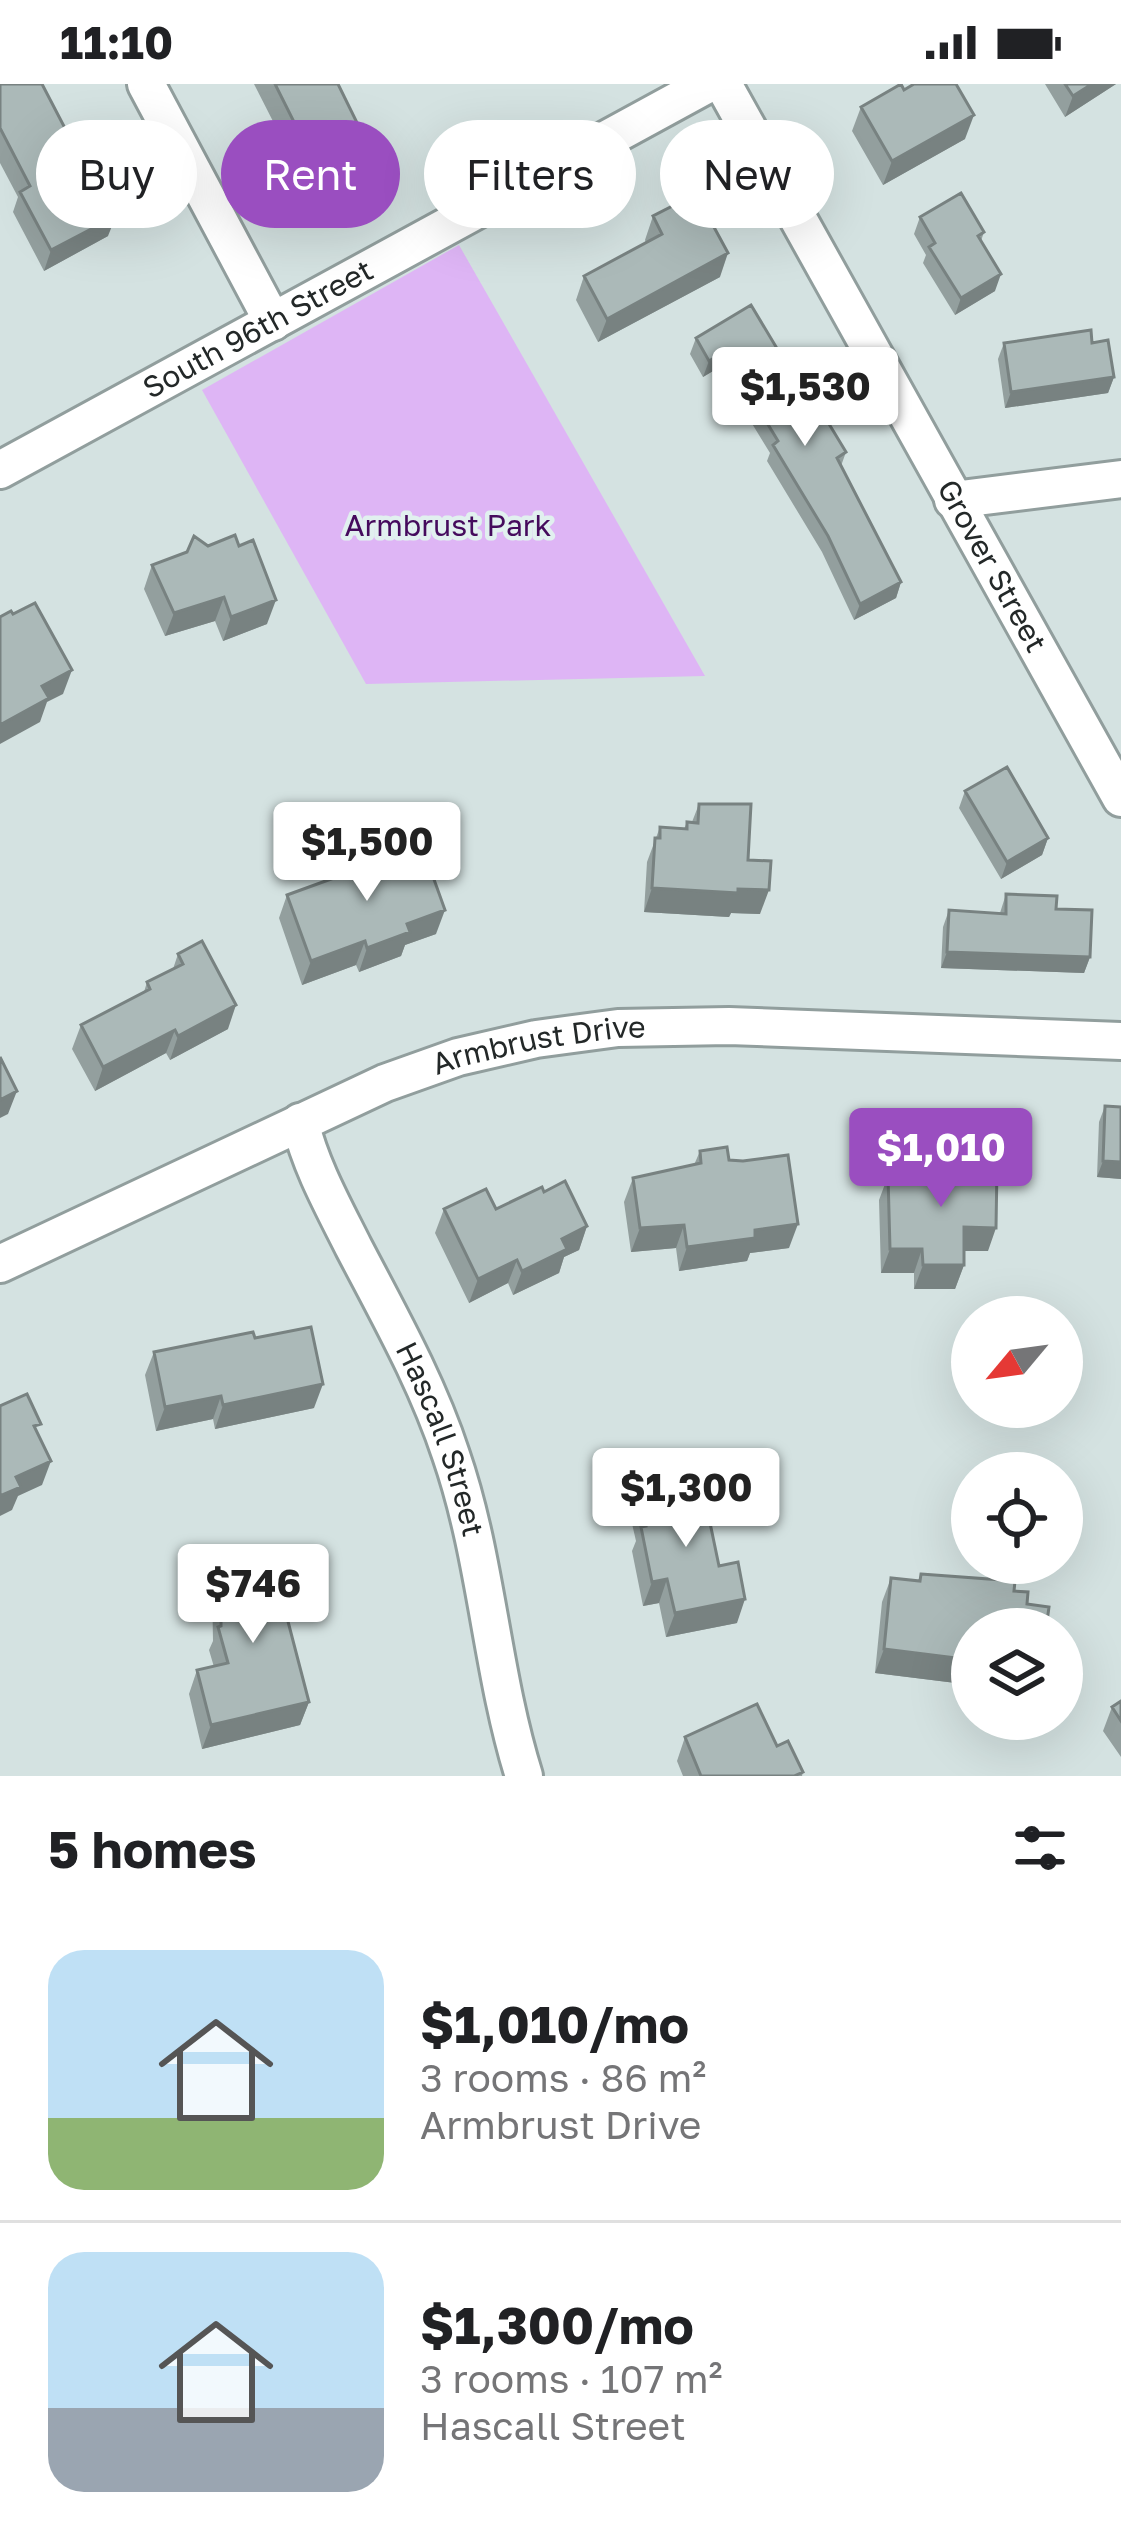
<!DOCTYPE html>
<meta charset="utf-8">
<style>
body{margin:0;font-family:"Golos Text",sans-serif;background:#f6f6f6;color:#202124;height:100vh;display:flex;flex-direction:column;font-size:45px;white-space:nowrap}
*{box-sizing:border-box;margin:0}
p{font-size:39px;color:#757577}
.icon{flex:none;width:66px;height:66px;fill:none;stroke:currentColor;stroke-width:2;stroke-linecap:round;stroke-linejoin:round}
.map{position:relative;height:1692px;overflow:hidden}
.drawer{display:flex;flex-direction:column;background:#fff;flex:1}
.drawer>*{flex:none}
.hud{position:absolute;left:36px;top:36px;width:1050px;height:108px;display:flex;gap:24px}
.needle{width:78px;rotate:241deg}
.fabs{position:absolute;left:951px;top:1212px;display:grid;gap:24px}
.fabs a{display:grid;place-items:center;width:132px;height:132px;border-radius:50%;background:#fff;box-shadow:0 12px 48px #0002;font-size:60px}
.price{position:absolute;translate:-50% -102px;padding:0 27px;border-radius:12px;background:#fff;color:#222;font-size:39px;line-height:78px;filter:drop-shadow(0 3px 6px #0008)}
.price::after{content:'';position:absolute;left:50%;top:72px;width:36px;height:27px;margin-left:-18px;background:inherit;clip-path:polygon(0 0,100% 0,50% 100%)}
.price.active{background:#9a4ec0;color:#fff}
ul{padding:0;list-style:none}
li{display:flex;align-items:center;gap:36px;height:300px;padding:0 48px}
li+li{border-top:3px solid #e0e0e0}
li span{display:grid;place-items:center;flex:none;width:336px;height:240px;border-radius:36px;color:#555}
li>.icon{margin-inline-start:auto}
span .icon{width:144px;height:144px;fill:#fffc;stroke-width:1}
li b{font-size:51px}
h2{display:flex;justify-content:space-between;align-items:center;height:144px;padding:0 48px;font-size:51px}
.pill{padding:0 42px;border-radius:54px;background:#fff;box-shadow:0 12px 48px #0002;font-size:42px;line-height:108px}
.pill.active{background:#9a4ec0;color:#fff}
.status{display:flex;justify-content:space-between;align-items:center;height:84px;padding:0 60px;background:#fff;direction:ltr}
.status svg{height:33px;fill:currentColor}
.map>svg:first-child{display:block}
.green{fill:#deb5f5}
.lines{fill:none;stroke-linecap:round;stroke-linejoin:round}
.minor-casing{stroke:#919e9d;stroke-width:42}
.minor{stroke:#fff;stroke-width:36}
.wall{fill:#939f9e}
.shaded-wall{fill:#788281}
.building{fill:#abb9b8;stroke:#788281;stroke-width:3}
.labels{text-anchor:middle;stroke-width:9;stroke-linejoin:round;paint-order:stroke}
.street-label{font-size:30px;fill:#232828;stroke:#e1f0ef}
.park-label{font-size:30px;fill:#450b5d;stroke:#e1f0ef}
</style>
<div class="status"><b>11:10</b><svg viewBox="0 0 49 12"><path d="M0 12V9h3v3zM5 12V6h3v6zM10 12V3h3v9zM15 12V0h3v12zM26 1h20v11H26zM47 4h2v5h-2z"/></svg></div>
<div class="map">
<svg width="1121" height="1692" viewBox="0 0 1121 1692">
<rect width="100%" height="100%" fill="#d4e2e1"/>
<path class="green" d="M 459,161 L 705,592 L 366,600 L 202,306 Z"/>
<g class="lines">
<g class="minor-casing">
<g id="minor">
<path d="M 146,0 L 273,238"/>
<path id="s1" d="M 723,0 L 1121,714"/>
<path id="s2" d="M 0,386 L 708,0"/>
<path d="M 953,416 L 1121,395"/>
<path id="s3" d="M 300,1038 C 311,1083 333,1122 354,1164 C 389,1231 427,1298 451,1371 C 487,1475 491,1587 524,1692"/>
<path id="s4" d="M 0,1180 L 385,999 L 458,973 L 536,955 L 618,944 L 729,942 L 1121,957"/>
</g>
</g>
<use href="#minor" class="minor"/>
</g>
<path class="wall" d="M 0,0 L 81,75 L 108,152 L 44,187 L 13,128 L 18,113 L 0,79 Z
M 254,0 L 338,0 L 367,59 L 359,83 L 309,108 Z
M 1045,0 L 1116,0 L 1065,33 Z
M 904,6 L 965,55 L 883,101 L 852,47 L 861,23 Z
M 653,132 L 720,193 L 598,258 L 576,216 L 584,192 L 646,159 L 645,156 Z
M 920,133 L 984,148 L 981,157 L 995,207 L 955,231 L 923,179 L 926,171 L 914,150 Z
M 751,221 L 818,333 L 846,368 L 841,382 L 901,498 L 896,514 L 854,536 L 822,468 L 767,377 L 770,369 L 718,284 L 703,293 L 690,270 L 696,254 Z
M 1004,259 L 1092,259 L 1114,293 L 1108,309 L 1005,324 L 998,275 Z
M 187,468 L 267,540 L 223,557 L 215,537 L 165,552 L 144,505 L 152,481 Z
M 965,707 L 1048,754 L 1042,771 L 1001,795 L 959,724 Z
M 699,720 L 748,776 L 760,830 L 731,829 L 729,833 L 644,828 L 647,778 L 660,743 L 684,745 L 687,738 L 692,738 Z
M 1006,810 L 1056,825 L 1090,873 L 1084,889 L 941,884 L 943,843 L 949,826 L 1000,829 Z
M 287,811 L 436,850 L 405,861 L 401,872 L 359,888 L 356,881 L 302,901 L 279,834 Z
M 178,870 L 228,945 L 170,976 L 166,969 L 95,1007 L 72,965 L 81,941 L 144,908 L 147,898 L 173,885 Z
M 1105,1022 L 1121,1095 L 1097,1093 L 1099,1038 Z
M 700,1067 L 729,1076 L 789,1164 L 750,1169 L 747,1177 L 679,1187 L 676,1164 L 631,1168 L 624,1118 L 633,1094 L 694,1081 Z
M 925,1082 L 988,1167 L 964,1167 L 964,1181 L 955,1205 L 914,1205 L 914,1189 L 881,1189 L 879,1116 L 888,1092 L 921,1092 Z
M 544,1108 L 587,1142 L 579,1166 L 564,1173 L 559,1189 L 513,1211 L 508,1199 L 469,1219 L 435,1149 L 444,1125 L 496,1125 Z
M 255,1254 L 314,1324 L 215,1345 L 213,1335 L 156,1347 L 145,1291 L 154,1268 Z
M 639,1407 L 719,1482 L 737,1539 L 666,1553 L 659,1519 L 643,1522 L 632,1467 L 636,1457 L 630,1431 Z
M 221,1477 L 309,1618 L 300,1641 L 202,1665 L 189,1610 L 197,1586 L 214,1583 L 209,1566 L 213,1557 L 212,1500 Z
M 921,1490 L 1014,1507 L 972,1545 L 972,1601 L 875,1589 L 882,1518 L 891,1494 L 918,1497 Z
M 1121,1617 L 1121,1673 L 1103,1647 L 1112,1623 Z
M 685,1653 L 777,1662 L 803,1688 L 802,1692 L 683,1692 L 677,1677 Z"/>
<path class="shaded-wall" d="M 1092,0 L 1116,0 L 1065,33 L 1073,12 Z
M 974,31 L 965,55 L 883,101 L 892,77 Z
M 367,59 L 359,83 L 309,108 L 317,84 Z
M 116,132 L 108,152 L 44,187 L 51,166 Z
M 728,169 L 720,193 L 598,258 L 607,235 Z
M 1001,190 L 995,207 L 955,231 L 961,214 Z
M 724,268 L 718,284 L 703,293 L 709,277 Z
M 1114,293 L 1108,309 L 1005,324 L 1011,308 Z
M 901,498 L 896,514 L 854,536 L 860,520 Z
M 224,513 L 215,537 L 165,552 L 174,529 Z
M 276,516 L 267,540 L 223,557 L 231,533 Z
M 72,586 L 63,610 L 47,618 L 40,638 L 0,660 L 0,641 L 42,602 Z
M 1048,754 L 1042,771 L 1001,795 L 1007,778 Z
M 652,804 L 738,805 L 769,806 L 760,830 L 731,829 L 729,833 L 644,828 Z
M 445,826 L 436,850 L 405,861 L 401,872 L 359,888 L 367,864 L 407,840 Z
M 365,857 L 356,881 L 302,901 L 311,877 Z
M 947,868 L 1090,873 L 1084,889 L 941,884 Z
M 236,921 L 228,945 L 170,976 L 178,952 Z
M 175,946 L 166,969 L 95,1007 L 103,983 Z
M 17,1007 L 8,1030 L 0,1034 L 0,1016 Z
M 1103,1077 L 1121,1078 L 1121,1095 L 1097,1093 Z
M 798,1140 L 789,1164 L 750,1169 L 747,1177 L 679,1187 L 687,1163 L 755,1146 Z
M 684,1141 L 676,1164 L 631,1168 L 640,1144 Z
M 587,1142 L 579,1166 L 564,1173 L 559,1189 L 513,1211 L 522,1187 L 562,1155 Z
M 964,1143 L 996,1144 L 988,1167 L 956,1167 Z
M 890,1165 L 922,1165 L 914,1189 L 881,1189 Z
M 517,1176 L 508,1199 L 469,1219 L 478,1195 Z
M 923,1181 L 964,1181 L 955,1205 L 914,1205 Z
M 323,1300 L 314,1324 L 215,1345 L 223,1321 Z
M 221,1312 L 213,1335 L 156,1347 L 165,1323 Z
M 51,1377 L 42,1401 L 18,1412 L 12,1426 L 0,1432 L 0,1412 L 16,1393 Z
M 667,1495 L 659,1519 L 643,1522 L 652,1498 Z
M 745,1515 L 737,1539 L 666,1553 L 675,1529 Z
M 884,1565 L 972,1576 L 972,1601 L 875,1589 Z
M 309,1618 L 300,1641 L 202,1665 L 211,1641 Z"/>
<path class="building" d="M 0,0 L 42,0 L 81,75 L 84,73 L 116,132 L 51,166 L 20,108 L 30,102 L 0,44 Z
M 275,0 L 338,0 L 367,59 L 317,84 Z
M 901,0 L 904,6 L 914,0 L 956,0 L 974,31 L 892,77 L 861,23 Z
M 1065,0 L 1092,0 L 1073,12 Z
M 961,109 L 984,148 L 978,152 L 1001,190 L 961,214 L 929,163 L 935,159 L 920,133 Z
M 696,110 L 728,169 L 607,235 L 584,192 L 662,150 L 653,132 Z
M 751,221 L 818,333 L 823,330 L 846,368 L 837,374 L 901,498 L 860,520 L 828,452 L 773,361 L 778,357 L 724,268 L 709,277 L 696,254 Z
M 1091,246 L 1092,259 L 1108,256 L 1114,293 L 1011,308 L 1004,259 Z
M 235,451 L 239,462 L 253,456 L 276,516 L 231,533 L 224,513 L 174,529 L 152,481 L 187,468 L 194,452 L 208,462 Z
M 35,519 L 72,586 L 42,602 L 49,614 L 0,641 L 0,533 L 11,527 L 13,530 Z
M 1007,683 L 1048,754 L 1007,778 L 965,707 Z
M 699,720 L 751,720 L 748,776 L 771,777 L 769,806 L 738,805 L 738,809 L 652,804 L 655,754 L 660,754 L 660,743 L 687,745 L 687,738 L 698,739 Z
M 422,762 L 445,826 L 407,840 L 410,848 L 367,864 L 365,857 L 311,877 L 287,811 Z
M 1006,810 L 1057,812 L 1056,825 L 1092,826 L 1090,873 L 947,868 L 949,826 L 1006,830 Z
M 202,857 L 236,921 L 178,952 L 175,946 L 103,983 L 81,941 L 150,905 L 147,898 L 183,880 L 178,870 Z
M 0,973 L 17,1007 L 0,1016 Z
M 1105,1022 L 1121,1023 L 1121,1078 L 1103,1077 Z
M 727,1063 L 729,1076 L 743,1077 L 788,1071 L 798,1140 L 755,1146 L 755,1154 L 687,1163 L 684,1141 L 640,1144 L 633,1094 L 701,1079 L 700,1067 Z
M 925,1082 L 997,1083 L 996,1144 L 964,1143 L 964,1181 L 923,1181 L 922,1165 L 890,1165 L 888,1092 L 924,1092 Z
M 565,1097 L 587,1142 L 562,1155 L 567,1165 L 522,1187 L 517,1176 L 478,1195 L 444,1125 L 486,1105 L 496,1125 L 542,1103 L 544,1108 Z
M 311,1243 L 323,1300 L 223,1321 L 221,1312 L 165,1323 L 154,1268 L 253,1248 L 255,1254 Z
M 27,1310 L 41,1340 L 34,1342 L 51,1377 L 16,1393 L 21,1403 L 0,1412 L 0,1322 Z
M 694,1396 L 702,1435 L 709,1434 L 719,1482 L 738,1478 L 745,1515 L 675,1529 L 667,1495 L 652,1498 L 641,1443 L 646,1442 L 639,1407 Z
M 285,1476 L 285,1526 L 309,1618 L 211,1641 L 197,1586 L 228,1579 L 218,1543 L 221,1542 L 221,1477 Z
M 921,1490 L 1015,1497 L 1014,1507 L 1028,1508 L 1027,1520 L 1049,1523 L 1046,1545 L 972,1545 L 972,1576 L 884,1565 L 891,1494 L 920,1497 Z
M 1121,1617 L 1121,1637 L 1112,1623 Z
M 757,1620 L 777,1662 L 788,1657 L 803,1688 L 794,1692 L 701,1692 L 685,1653 Z"/>
<g class="labels">
<g class="street-label">
<text dy="10" stroke="none"><textPath href="#s2" startOffset="294">South 96th Street</textPath></text>
<text dy="10" stroke="none"><textPath href="#s1" startOffset="552">Grover Street</textPath></text>
<text dy="10" stroke="none"><textPath href="#s4" startOffset="585">Armbrust Drive</textPath></text>
<text dy="10" stroke="none"><textPath href="#s3" startOffset="348">Hascall Street</textPath></text>
</g>
<g class="park-label">
<text x="448" y="452">Armbrust Park</text>
</g>
</g>
</svg>
<div class="fabs">
<a><svg class="needle" viewBox="-14 -14 28 28"><path d="M0-13l5 13h-10z" fill="#e53935"/><path d="M0 13l5-13h-10z" fill="#757577"/></svg></a>
<a><svg class="icon" aria-label="locate" viewBox="0 0 24 24"><circle cx="12" cy="12" r="6"/><path d="M12 2v4M12 18v4M2 12h4M18 12h4"/></svg></a>
<a><svg class="icon" aria-label="layers" viewBox="0 0 24 24"><path d="M12 4l9 5-9 5-9-5zM3 14l9 5 9-5"/></svg></a>
</div>
<b class="price" style="left:805px;top:365px">$1,530</b>
<b class="price" style="left:367px;top:820px">$1,500</b>
<b class="price active" style="left:941px;top:1126px">$1,010</b>
<b class="price" style="left:686px;top:1466px">$1,300</b>
<b class="price" style="left:253px;top:1562px">$746</b>
<div class="hud">
<a class="pill">Buy</a>
<a class="pill active">Rent</a>
<a class="pill">Filters</a>
<a class="pill">New</a>
</div>
</div>
<section class="drawer">
<h2>5 homes<svg class="icon" aria-label="filters" viewBox="0 0 24 24"><path d="M4 7h16M4 17h16"/><circle cx="9" cy="7" r="2"/><circle cx="15" cy="17" r="2"/></svg></h2>
<ul>
<li><span style="background:linear-gradient(#bfe0f5 70%,#8fb573 0)"><svg class="icon" aria-label="home" viewBox="0 0 24 24"><path d="M3 11l9-7 9 7M6 9v11h12V9"/></svg></span><div><b>$1,010/mo</b><p>3 rooms · 86 m²</p><p>Armbrust Drive</p></div></li>
<li><span style="background:linear-gradient(#bfe0f5 65%,#9aa5b1 0)"><svg class="icon" aria-label="home" viewBox="0 0 24 24"><path d="M3 11l9-7 9 7M6 9v11h12V9"/></svg></span><div><b>$1,300/mo</b><p>3 rooms · 107 m²</p><p>Hascall Street</p></div></li>
</ul>
</section>
